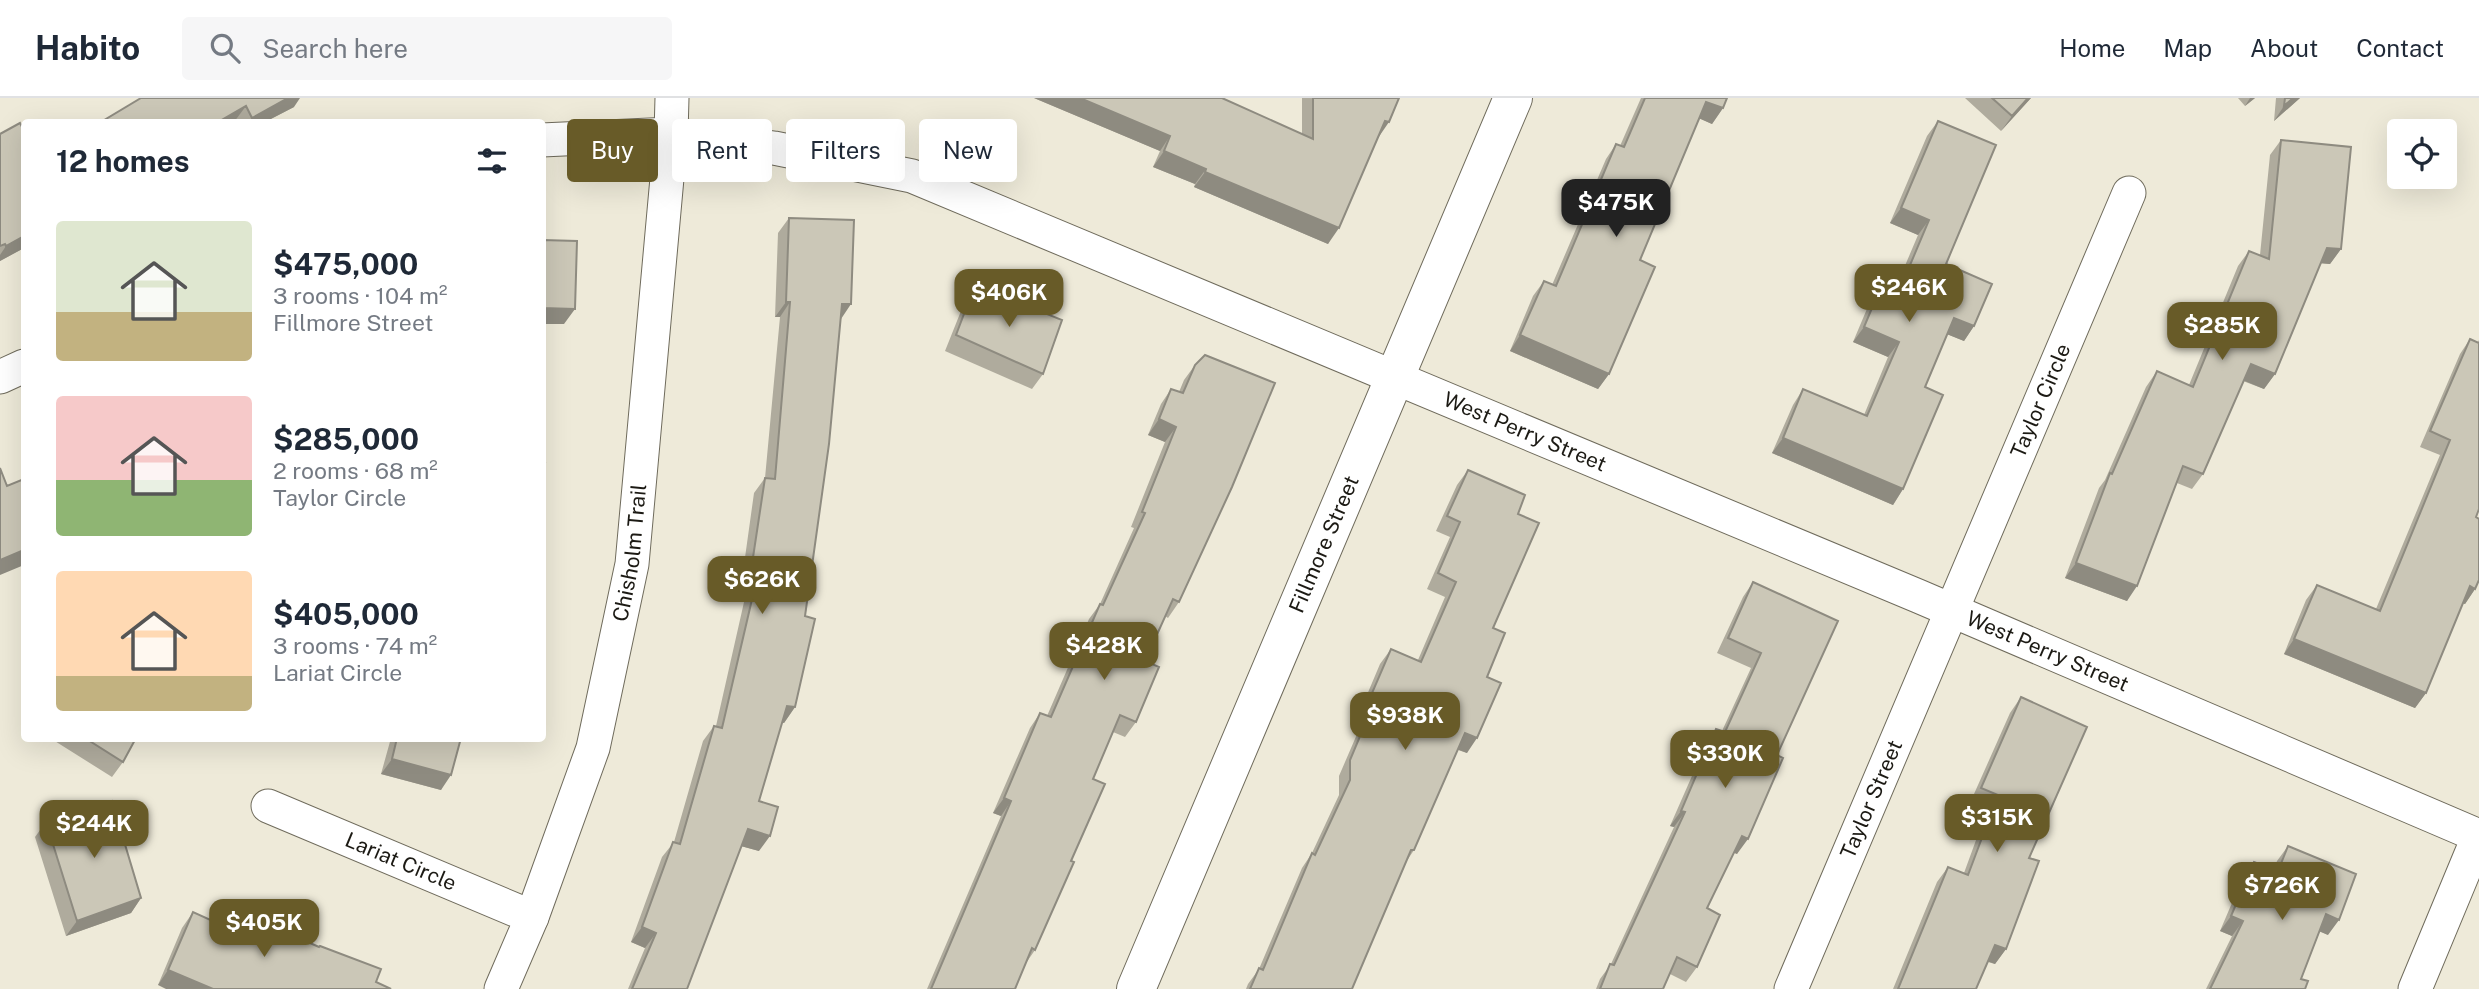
<!DOCTYPE html>
<meta charset="utf-8">
<style>
body{margin:0;font-family:"Public Sans",sans-serif;background:#f6f6f7;color:#1f2937;height:100vh;display:flex;flex-direction:column;font-size:26px;white-space:nowrap}
*{box-sizing:border-box;margin:0}
p{font-size:23px;color:#747a83}
.icon{flex:none;width:38px;height:38px;fill:none;stroke:currentColor;stroke-width:2;stroke-linecap:round;stroke-linejoin:round}
.map{position:relative;flex:1;overflow:hidden}
.drawer{position:absolute;left:21px;top:21px;width:525px;height:623px;display:flex;flex-direction:column;background:#fff;border-radius:7px;box-shadow:0 7px 28px #0002}
.drawer>*{flex:none}
.hud{position:absolute;left:567px;top:21px;width:665px;height:63px;display:flex;gap:14px}
.buttons{position:absolute;left:2387px;top:21px;display:grid;gap:14px}
.buttons a{display:grid;place-items:center;width:70px;height:70px;border-radius:7px;background:#fff;box-shadow:0 7px 28px #0002;font-size:35px}
.price{position:absolute;translate:-50% -60px;padding:0 16px;border-radius:14px;background:#685b28;color:#fff;font-size:23px;line-height:46px;filter:drop-shadow(0 2px 4px #0008)}
.price::after{content:'';position:absolute;left:50%;top:42px;width:21px;height:16px;margin-left:-10px;background:inherit;clip-path:polygon(0 0,100% 0,50% 100%)}
.price.active{background:#222;color:#fff}
ul{padding:0;list-style:none}
li{display:flex;align-items:center;gap:21px;height:175px;padding:0 35px}
li span{display:grid;place-items:center;flex:none;width:196px;height:140px;border-radius:7px;color:#555}
li>.icon{margin-inline-start:auto}
span .icon{width:84px;height:84px;fill:#fffc;stroke-width:1}
li b{font-size:30px}
h2{display:flex;justify-content:space-between;align-items:center;height:84px;padding:0 35px;font-size:30px}
.chip{padding:0 24px;border-radius:7px;background:#fff;box-shadow:0 7px 28px #0002;font-size:24px;line-height:63px}
.chip.active{background:#685b28;color:#fff}
header{display:flex;align-items:center;gap:42px;box-sizing:border-box;height:98px;padding:0 35px;background:#fff;border-bottom:2px solid #e0e1e3}
header strong{font-size:33px}
nav{display:flex;gap:38px;margin-inline-start:auto;font-size:24px}
.search{width:490px;height:63px;background:#f6f6f7;display:flex;align-items:center;gap:18px;box-sizing:border-box;padding:0 24px;border-radius:7px;color:#747a83;font-size:26px}
.map>svg:first-child{display:block}
.lines{fill:none;stroke-linecap:round;stroke-linejoin:round}
.street-casing{stroke:#6f6b5c;stroke-width:35}
.secondary-casing{stroke:#6f6b5c;stroke-width:40}
.street{stroke:#fff;stroke-width:33}
.secondary{stroke:#fff;stroke-width:38}
.wall{fill:#afab9d}
.shaded-wall{fill:#8e8b80}
.building{fill:#cbc7b7;stroke:#8e8b80;stroke-width:2}
.labels{text-anchor:middle;stroke-width:6;stroke-linejoin:round;paint-order:stroke}
.street-label{font-size:21px;fill:#1c1a14;stroke:#fff}
</style>
<header>
<strong>Habito</strong>
<div class="search"><svg class="icon" aria-label="search" viewBox="0 0 24 24"><circle cx="10" cy="10" r="6"/><path d="M15 15l6 6"/></svg>Search here</div>
<nav><a>Home</a><a>Map</a><a>About</a><a>Contact</a></nav>
</header>
<div class="map">
<svg width="2479" height="891" viewBox="0 0 2479 891">
<rect width="100%" height="100%" fill="#eeead9"/>
<g class="lines">
<g class="street-casing">
<g id="street">
<path id="s1" d="M 542,42 L 671,36 L 774,50 L 912,78 L 1918,498 L 2479,738"/>
<path d="M 0,279 L 24,268"/>
<path id="s2" d="M 268,708 L 532,819"/>
<path id="s3" d="M 501,891 L 532,819 L 593,650 L 632,466 L 671,36 L 672,0"/>
<path id="s4" d="M 1791,891 L 2129,95"/>
<path d="M 2415,891 L 2479,737"/>
</g>
</g>
<g class="secondary-casing">
<g id="secondary">
<path id="s5" d="M 1136,891 L 1513,0"/>
</g>
</g>
<use href="#street" class="street"/>
<use href="#secondary" class="secondary"/>
</g>
<path class="wall" d="M 141,0 L 294,9 L 265,24 L 101,24 Z
M 1034,0 L 1302,36 L 1302,0 L 1399,0 L 1378,40 L 1377,39 L 1328,146 L 1194,89 L 1195,86 L 1153,69 L 1160,53 Z
M 1641,0 L 1727,0 L 1723,10 L 1712,26 L 1699,20 L 1640,162 L 1609,276 L 1598,291 L 1510,253 L 1533,198 L 1544,183 L 1552,187 L 1606,61 L 1616,46 L 1620,48 Z
M 1965,0 L 2031,0 L 2001,33 Z
M 2238,0 L 2255,0 L 2245,8 Z
M 2276,0 L 2300,0 L 2274,23 Z
M 1938,23 L 1946,166 L 1974,228 L 1964,243 L 1947,236 L 1925,289 L 1903,391 L 1893,407 L 1772,355 L 1793,307 L 1803,291 L 1864,317 L 1888,259 L 1853,244 L 1869,206 L 1880,191 L 1893,196 L 1918,137 L 1890,125 L 1927,38 Z
M 24,33 L 24,150 L 0,163 L 0,36 Z
M 2281,42 L 2341,151 L 2330,166 L 2321,165 L 2275,276 L 2264,291 L 2243,283 L 2203,376 L 2192,391 L 2177,385 L 2127,503 L 2065,480 L 2099,390 L 2105,382 L 2146,289 L 2157,273 L 2189,287 L 2238,168 L 2249,153 L 2260,157 L 2270,57 Z
M 789,120 L 840,221 L 795,609 L 784,625 L 782,624 L 759,703 L 759,753 L 741,748 L 687,891 L 628,891 L 645,850 L 631,844 L 662,759 L 674,744 L 703,643 L 714,628 L 716,628 L 749,482 L 742,481 L 754,395 L 765,380 L 780,219 L 775,219 L 778,135 Z
M 975,187 L 1043,276 L 1032,291 L 945,253 L 965,203 Z
M 2470,241 L 2478,244 L 2479,242 L 2479,411 L 2476,419 L 2475,491 L 2465,506 L 2463,505 L 2426,595 L 2415,610 L 2284,556 L 2306,502 L 2317,487 L 2376,511 L 2440,357 L 2420,349 L 2460,256 Z
M 1195,267 L 1179,504 L 1168,520 L 1165,518 L 1145,563 L 1136,624 L 1125,639 L 1113,634 L 1093,681 L 1071,763 L 1035,852 L 1026,865 L 1015,891 L 927,891 L 1001,718 L 993,715 L 1030,630 L 1040,615 L 1047,618 L 1089,521 L 1100,506 L 1134,430 L 1131,429 L 1165,344 L 1148,337 L 1161,306 L 1171,291 L 1179,294 L 1184,282 Z
M 1468,372 L 1518,416 L 1493,530 L 1487,579 L 1467,655 L 1458,652 L 1414,752 L 1406,764 L 1352,891 L 1246,891 L 1248,886 L 1259,871 L 1302,770 L 1312,755 L 1339,697 L 1339,678 L 1367,613 L 1361,611 L 1380,566 L 1391,551 L 1418,562 L 1445,499 L 1427,491 L 1450,439 L 1436,433 L 1457,387 Z
M 1753,484 L 1777,657 L 1737,756 L 1734,755 L 1707,810 L 1697,869 L 1686,884 L 1670,876 L 1663,891 L 1596,891 L 1600,881 L 1611,866 L 1674,729 L 1670,728 L 1706,646 L 1716,631 L 1722,633 L 1751,570 L 1717,555 L 1743,499 Z
M 2021,599 L 2029,760 L 2006,851 L 1995,866 L 1988,864 L 1976,891 L 1893,891 L 1937,784 L 1948,769 L 1964,775 L 1987,712 L 1970,705 L 2010,615 Z
M 50,640 L 136,640 L 123,664 L 112,679 Z
M 391,640 L 461,640 L 441,692 L 381,676 Z
M 46,724 L 141,800 L 131,815 L 66,838 L 35,739 Z
M 2288,748 L 2328,837 L 2320,833 L 2301,881 L 2305,891 L 2206,891 L 2232,838 L 2220,833 L 2243,779 L 2254,764 L 2274,772 L 2277,763 Z
M 235,812 L 319,849 L 381,871 L 158,887 L 182,830 L 193,814 L 224,828 Z"/>
<path class="shaded-wall" d="M 288,0 L 300,0 L 294,9 L 265,24 L 249,24 L 252,20 Z
M 1034,0 L 1080,0 L 1170,38 L 1160,53 Z
M 2028,0 L 2031,0 L 2001,33 L 2012,18 Z
M 2250,0 L 2255,0 L 2245,8 Z
M 2293,0 L 2300,0 L 2274,23 L 2284,8 Z
M 1706,4 L 1723,10 L 1712,26 L 1696,19 Z
M 246,8 L 234,24 L 218,24 Z
M 1385,23 L 1389,24 L 1378,40 L 1374,38 Z
M 1164,53 L 1206,71 L 1195,86 L 1153,69 Z
M 1205,74 L 1339,130 L 1328,146 L 1194,89 Z
M 1901,110 L 1929,122 L 1918,137 L 1890,125 Z
M 24,138 L 24,150 L 0,163 L 0,157 L 6,148 Z
M 2327,150 L 2341,151 L 2330,166 L 2317,165 Z
M 786,204 L 790,204 L 780,219 L 775,219 Z
M 842,206 L 851,206 L 841,221 Z
M 542,210 L 575,211 L 564,226 L 542,226 Z
M 1954,220 L 1974,228 L 1964,243 L 1944,235 Z
M 1864,229 L 1899,244 L 1888,259 L 1853,244 Z
M 1520,237 L 1609,276 L 1598,291 L 1510,253 Z
M 2251,266 L 2275,276 L 2264,291 L 2240,281 Z
M 1159,321 L 1176,329 L 1165,344 L 1148,337 Z
M 1783,340 L 1903,391 L 1893,407 L 1772,355 Z
M 24,452 L 24,467 L 0,477 L 0,462 Z
M 2076,465 L 2137,488 L 2127,503 L 2065,480 Z
M 752,466 L 760,467 L 749,482 L 742,481 Z
M 2470,488 L 2475,491 L 2465,506 L 2460,504 Z
M 2294,541 L 2426,595 L 2415,610 L 2284,556 Z
M 1372,595 L 1377,598 L 1367,613 L 1361,611 Z
M 787,608 L 795,609 L 784,625 L 776,623 Z
M 1465,635 L 1477,640 L 1467,655 L 1454,650 Z
M 392,661 L 451,677 L 441,692 L 381,676 Z
M 1004,700 L 1011,703 L 1001,718 L 993,715 Z
M 1681,713 L 1685,714 L 1674,729 L 1670,728 Z
M 748,731 L 770,738 L 759,753 L 737,747 Z
M 1742,738 L 1748,741 L 1737,756 L 1731,753 Z
M 141,800 L 131,815 L 66,838 L 77,823 Z
M 2326,816 L 2339,822 L 2328,837 L 2316,832 Z
M 2231,818 L 2243,823 L 2232,838 L 2220,833 Z
M 642,829 L 656,835 L 645,850 L 631,844 Z
M 1995,847 L 2006,851 L 1995,866 L 1984,862 Z
M 168,872 L 213,891 L 166,891 L 158,887 Z"/>
<path class="building" d="M 141,0 L 288,0 L 252,20 L 246,8 L 218,24 L 101,24 Z
M 1080,0 L 1222,0 L 1313,41 L 1313,0 L 1399,0 L 1389,24 L 1385,23 L 1339,130 L 1205,74 L 1206,71 L 1164,53 L 1170,38 Z
M 1645,0 L 1727,0 L 1723,10 L 1706,4 L 1640,162 L 1655,169 L 1609,276 L 1520,237 L 1544,183 L 1556,188 L 1616,46 L 1624,49 Z
M 1992,0 L 2028,0 L 2012,18 Z
M 2285,0 L 2293,0 L 2284,8 Z
M 1938,23 L 1996,47 L 1946,166 L 1992,186 L 1974,228 L 1954,220 L 1925,289 L 1943,297 L 1903,391 L 1783,340 L 1803,291 L 1867,318 L 1899,244 L 1864,229 L 1880,191 L 1897,198 L 1929,122 L 1901,110 Z
M 20,25 L 24,33 L 24,138 L 6,148 L 5,146 L 0,148 L 0,36 Z
M 2281,42 L 2351,49 L 2341,151 L 2327,150 L 2275,276 L 2251,266 L 2203,376 L 2183,368 L 2137,488 L 2076,465 L 2110,375 L 2112,376 L 2157,273 L 2193,289 L 2249,153 L 2269,161 Z
M 789,120 L 854,122 L 851,206 L 842,206 L 829,346 L 805,518 L 815,521 L 795,609 L 787,608 L 759,703 L 778,709 L 770,738 L 748,731 L 687,891 L 632,891 L 656,835 L 642,829 L 673,744 L 680,746 L 714,628 L 722,630 L 760,467 L 752,466 L 765,380 L 775,381 L 790,204 L 786,204 Z
M 542,142 L 577,143 L 575,211 L 542,210 Z
M 975,187 L 1062,222 L 1043,276 L 956,237 Z
M 2470,241 L 2479,245 L 2479,411 L 2476,419 L 2479,421 L 2479,482 L 2475,491 L 2470,488 L 2426,595 L 2294,541 L 2317,487 L 2380,513 L 2450,342 L 2430,333 Z
M 1205,257 L 1275,285 L 1232,389 L 1179,504 L 1173,501 L 1145,563 L 1159,569 L 1136,624 L 1120,617 L 1093,681 L 1105,686 L 1071,763 L 1074,764 L 1035,852 L 1032,850 L 1015,891 L 931,891 L 1011,703 L 1004,700 L 1040,615 L 1051,619 L 1100,506 L 1103,507 L 1145,415 L 1142,414 L 1176,329 L 1159,321 L 1171,291 L 1183,295 L 1195,267 Z
M 542,364 L 545,365 L 542,378 Z
M 0,370 L 7,388 L 24,381 L 24,452 L 0,462 Z
M 1468,372 L 1525,397 L 1518,416 L 1539,425 L 1493,530 L 1505,535 L 1487,579 L 1501,585 L 1477,640 L 1465,635 L 1414,752 L 1411,752 L 1352,891 L 1250,891 L 1259,870 L 1263,872 L 1312,755 L 1315,757 L 1350,682 L 1350,662 L 1377,598 L 1372,595 L 1391,551 L 1421,564 L 1456,484 L 1438,475 L 1460,424 L 1447,418 Z
M 1753,484 L 1838,523 L 1777,657 L 1783,660 L 1748,741 L 1742,738 L 1707,810 L 1720,817 L 1697,869 L 1677,859 L 1663,891 L 1600,891 L 1610,866 L 1614,867 L 1685,714 L 1681,713 L 1716,631 L 1725,634 L 1761,555 L 1728,540 Z
M 2021,599 L 2087,629 L 2029,760 L 2039,763 L 2006,851 L 1995,847 L 1976,891 L 1898,891 L 1948,769 L 1968,777 L 1998,697 L 1981,690 Z
M 85,640 L 136,640 L 123,664 Z
M 397,640 L 461,640 L 451,677 L 392,661 Z
M 112,703 L 141,800 L 77,823 L 46,724 Z
M 2288,748 L 2356,776 L 2339,822 L 2326,816 L 2301,881 L 2308,883 L 2305,891 L 2210,891 L 2243,823 L 2231,818 L 2254,764 L 2278,773 Z
M 235,812 L 319,849 L 320,848 L 381,871 L 376,884 L 391,891 L 213,891 L 168,872 L 193,814 L 228,830 Z"/>
<g class="labels">
<g class="street-label">
<text dy="7" stroke="none"><textPath href="#s4" startOffset="639">Taylor Circle</textPath></text>
<text dy="7" stroke="none"><textPath href="#s1" startOffset="1038">West Perry Street</textPath></text>
<text dy="7" stroke="none"><textPath href="#s5" startOffset="483">Fillmore Street</textPath></text>
<text dy="7" stroke="none"><textPath href="#s3" startOffset="457">Chisholm Trail</textPath></text>
<text dy="7" stroke="none"><textPath href="#s1" startOffset="1605">West Perry Street</textPath></text>
<text dy="7" stroke="none"><textPath href="#s4" startOffset="206">Taylor Street</textPath></text>
<text dy="7" stroke="none"><textPath href="#s2" startOffset="144">Lariat Circle</textPath></text>
</g>
</g>
</svg>
<div class="buttons">
<a><svg class="icon" aria-label="locate" viewBox="0 0 24 24"><circle cx="12" cy="12" r="6"/><path d="M12 2v4M12 18v4M2 12h4M18 12h4"/></svg></a>
</div>
<b class="price active" style="left:1616px;top:141px">$475K</b>
<b class="price" style="left:1909px;top:226px">$246K</b>
<b class="price" style="left:1009px;top:231px">$406K</b>
<b class="price" style="left:2222px;top:264px">$285K</b>
<b class="price" style="left:762px;top:518px">$626K</b>
<b class="price" style="left:1104px;top:584px">$428K</b>
<b class="price" style="left:1405px;top:654px">$938K</b>
<b class="price" style="left:1725px;top:692px">$330K</b>
<b class="price" style="left:1997px;top:756px">$315K</b>
<b class="price" style="left:94px;top:762px">$244K</b>
<b class="price" style="left:2282px;top:824px">$726K</b>
<b class="price" style="left:264px;top:861px">$405K</b>
<div class="hud">
<a class="chip active">Buy</a>
<a class="chip">Rent</a>
<a class="chip">Filters</a>
<a class="chip">New</a>
</div>
<section class="drawer">
<h2>12 homes<svg class="icon" aria-label="filters" viewBox="0 0 24 24"><path d="M4 7h16M4 17h16"/><circle cx="9" cy="7" r="2"/><circle cx="15" cy="17" r="2"/></svg></h2>
<ul>
<li><span style="background:linear-gradient(#dfe7d0 65%,#c2b280 0)"><svg class="icon" aria-label="home" viewBox="0 0 24 24"><path d="M3 11l9-7 9 7M6 9v11h12V9"/></svg></span><div><b>$475,000</b><p>3 rooms · 104 m²</p><p>Fillmore Street</p></div></li>
<li><span style="background:linear-gradient(#f6c9c9 60%,#8fb573 0)"><svg class="icon" aria-label="home" viewBox="0 0 24 24"><path d="M3 11l9-7 9 7M6 9v11h12V9"/></svg></span><div><b>$285,000</b><p>2 rooms · 68 m²</p><p>Taylor Circle</p></div></li>
<li><span style="background:linear-gradient(#ffd9b3 75%,#c2b280 0)"><svg class="icon" aria-label="home" viewBox="0 0 24 24"><path d="M3 11l9-7 9 7M6 9v11h12V9"/></svg></span><div><b>$405,000</b><p>3 rooms · 74 m²</p><p>Lariat Circle</p></div></li>
</ul>
</section>
</div>
